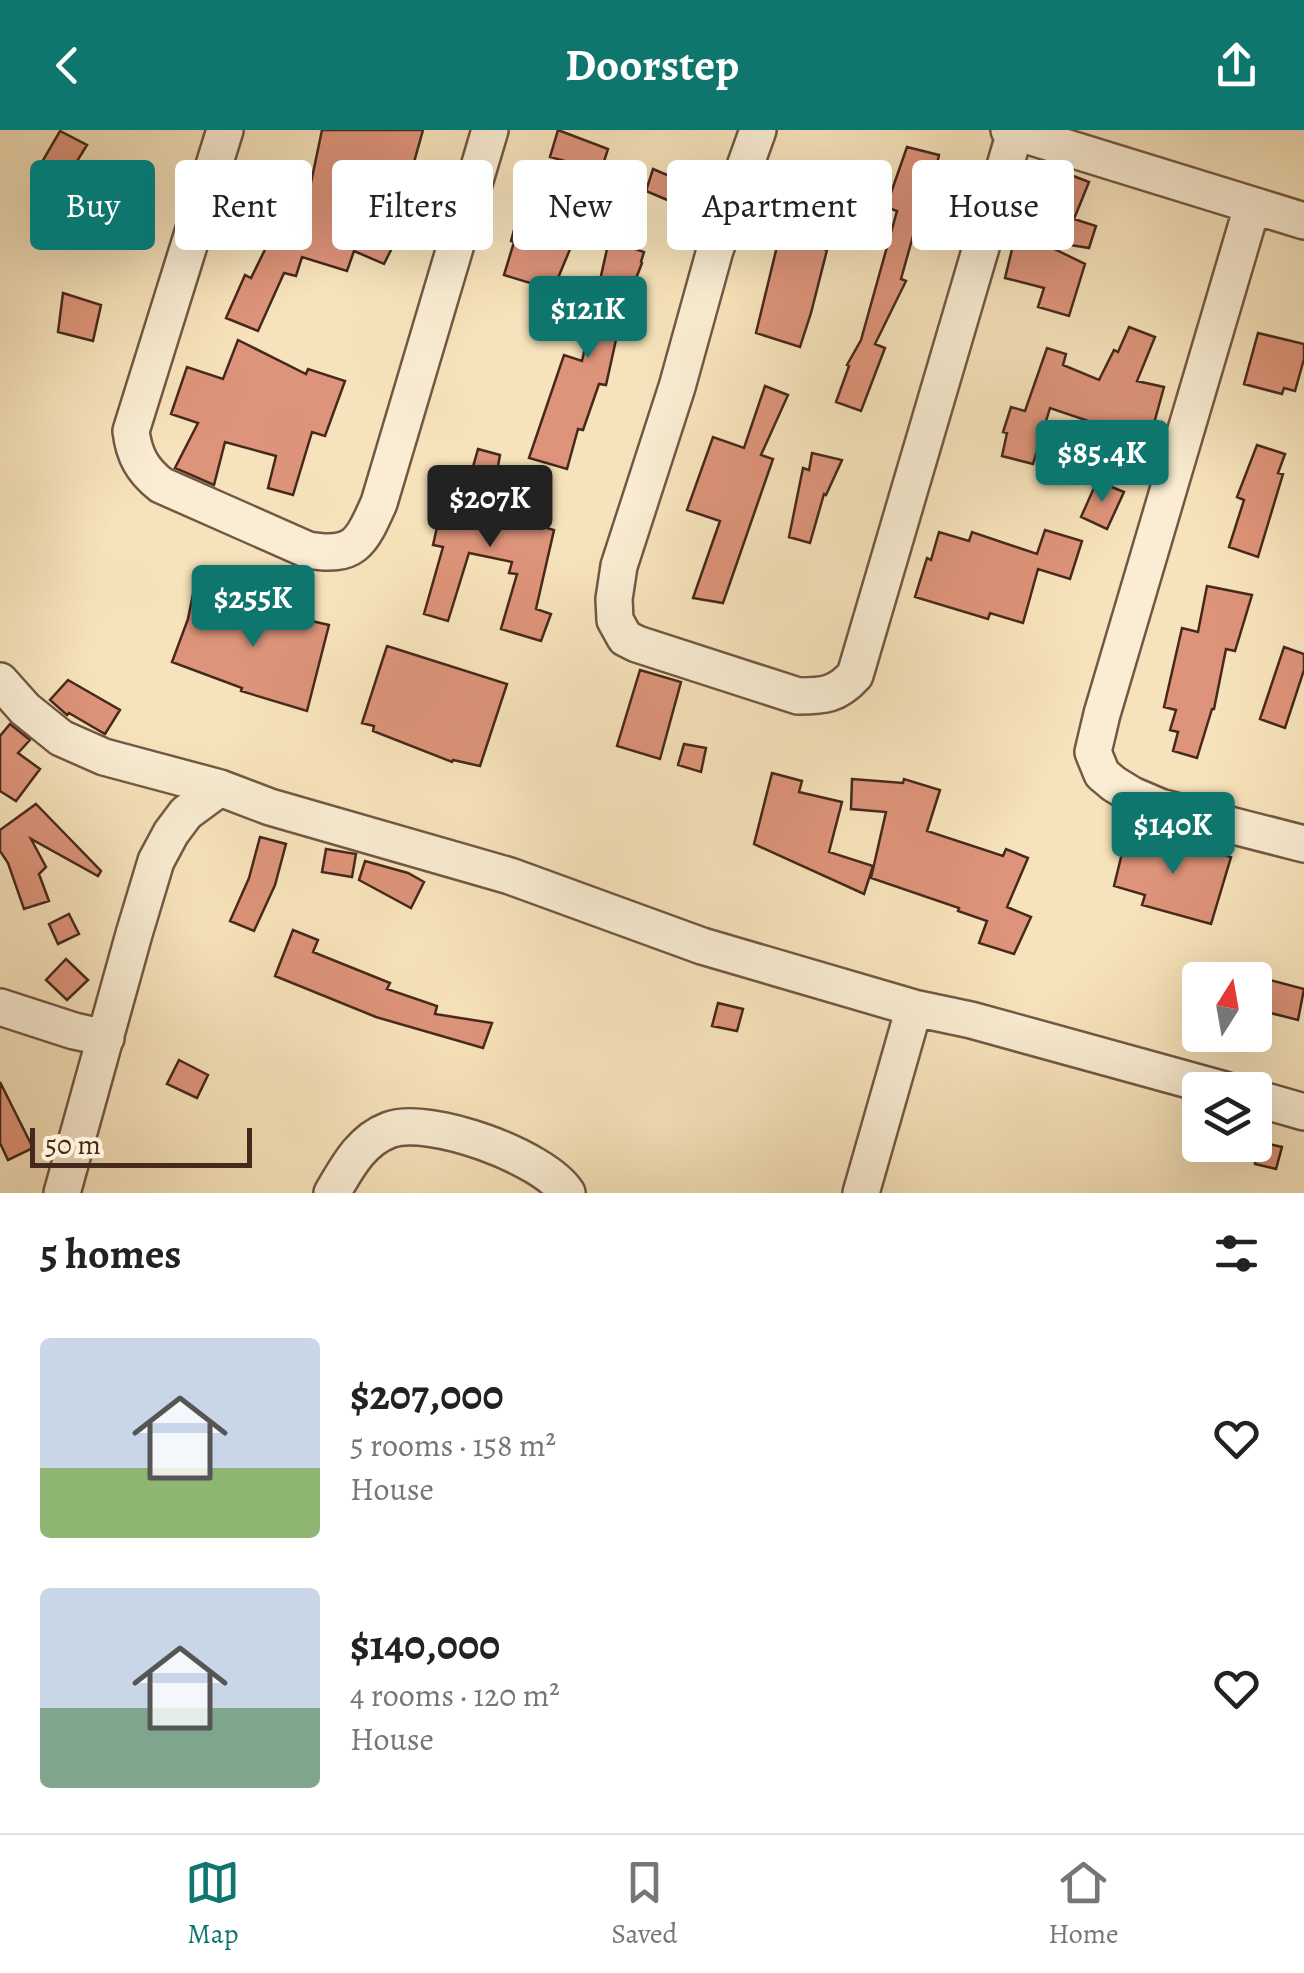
<!DOCTYPE html>
<meta charset="utf-8">
<style>
body{margin:0;font-family:Alegreya,serif;background:#f2f2f2;color:#222;height:100vh;display:flex;flex-direction:column;font-size:38px;white-space:nowrap}
*{box-sizing:border-box;margin:0}
p{font-size:32px;color:#767676}
.icon{flex:none;width:55px;height:55px;fill:none;stroke:currentColor;stroke-width:2;stroke-linecap:round;stroke-linejoin:round}
.map{position:relative;height:1063px;overflow:hidden}
.details{display:flex;flex-direction:column;background:#fff;flex:1}
.details>*{flex:none}
.top-card{position:absolute;left:30px;top:30px;width:1245px;height:90px;display:flex;gap:20px}
.needle{width:65px;rotate:11deg}
.tools{position:absolute;left:1182px;top:832px;display:grid;gap:20px}
.tools a{display:grid;place-items:center;width:90px;height:90px;border-radius:10px;background:#fff;box-shadow:0 10px 40px #0002;font-size:50px}
.scale{position:absolute;left:30px;bottom:25px;width:222px;box-sizing:border-box;padding-left:10px;border:5px solid #46291d;border-top:0;font-size:28px;line-height:35px;white-space:nowrap;color:#46291d;-webkit-text-stroke:8px #faedd3;paint-order:stroke}
.price{position:absolute;translate:-50% -85px;padding:0 22px;border-radius:10px;background:#0f766e;color:#fff;font-size:32px;line-height:65px;filter:drop-shadow(0 2px 5px #0008)}
.price::after{content:'';position:absolute;left:50%;top:60px;width:30px;height:22px;margin-left:-15px;background:inherit;clip-path:polygon(0 0,100% 0,50% 100%)}
.price.selected{background:#222;color:#fff}
ul{padding:0;list-style:none}
li{display:flex;align-items:center;gap:30px;height:250px;padding:0 40px}
li span{display:grid;place-items:center;flex:none;width:280px;height:200px;border-radius:10px;color:#555}
li>.icon{margin-inline-start:auto}
span .icon{width:120px;height:120px;fill:#fffc;stroke-width:1}
li b{font-size:42px}
h2{display:flex;justify-content:space-between;align-items:center;height:120px;padding:0 40px;font-size:42px}
.tag{padding:0 35px;border-radius:10px;background:#fff;box-shadow:0 10px 40px #0002;font-size:35px;line-height:90px}
.tag.selected{background:#0f766e;color:#fff}
header{display:flex;justify-content:space-between;align-items:center;height:130px;padding:0 40px;background:#0f766e;color:#fff;font-size:45px;font-weight:600}
.dock{display:flex;justify-content:space-around;align-items:center;height:140px;border-top:2px solid #e0e0e0;background:#fff;font-size:28px;color:#767676}
.dock a{display:grid;justify-items:center;gap:5px}
.dock .selected{color:#0f766e}
.map>svg:first-child{display:block}
.building{fill:#de947a;stroke:#46291d;stroke-width:2.5}
.lines{fill:none;stroke-linecap:round;stroke-linejoin:round}
.minor-casing{stroke:#725844;stroke-width:40}
.minor{stroke:#faedd3;stroke-width:35}
</style>
<header><svg class="icon" aria-label="back" viewBox="0 0 24 24"><path d="M15 5l-7 7 7 7"/></svg>Doorstep<svg class="icon" aria-label="share" viewBox="0 0 24 24"><path d="M12 15V3M7 8l5-5 5 5M5 13v7h14v-7"/></svg></header>
<div class="map">
<svg width="1304" height="1063" viewBox="0 0 1304 1063">
<rect width="100%" height="100%" fill="#f7e3bb"/>
<filter id="stains"><feTurbulence type="fractalNoise" baseFrequency=".002" numOctaves="4"/><feColorMatrix values="0 0 0 0 .2 0 0 0 0 .09 0 0 0 0 .02 0 0 0 .5 -.17"/></filter>
<radialGradient id="worn" r=".72"><stop offset=".6" stop-color="#630" stop-opacity="0"/><stop offset="1" stop-color="#630" stop-opacity=".3"/></radialGradient>
<path class="building" d="M 322,0 L 423,0 L 409,50 L 403,49 L 388,104 L 397,108 L 384,134 L 354,121 L 347,141 L 302,127 L 296,146 L 284,143 L 258,201 L 226,188 L 245,145 L 251,148 L 283,83 L 281,82 L 291,60 L 308,67 Z
M 558,0 L 608,19 L 601,41 L 550,27 Z
M 60,1 L 87,15 L 63,54 L 54,54 L 35,44 Z
M 907,17 L 939,25 L 937,34 L 976,45 L 968,70 L 929,59 L 916,107 L 913,106 L 901,149 L 906,151 L 875,214 L 885,218 L 861,281 L 836,272 L 849,236 L 847,235 L 861,210 L 897,81 L 886,77 Z
M 653,39 L 700,59 L 691,80 L 646,61 Z
M 826,41 L 852,57 L 836,82 L 810,66 Z
M 1063,42 L 1089,52 L 1074,89 L 1096,96 L 1089,118 L 1034,109 L 1085,134 L 1069,186 L 1038,177 L 1044,158 L 1005,148 L 1023,74 L 1046,81 Z
M 521,74 L 569,87 L 567,96 L 578,100 L 553,160 L 504,145 L 514,112 L 511,111 Z
M 780,104 L 827,120 L 811,183 L 800,217 L 756,203 Z
M 609,110 L 644,122 L 641,132 L 642,133 L 621,187 L 606,255 L 599,254 L 583,300 L 578,299 L 567,339 L 529,328 L 564,225 L 582,231 Z
M 63,163 L 101,175 L 93,211 L 58,202 Z
M 1129,197 L 1155,207 L 1137,251 L 1164,257 L 1150,308 L 1109,296 L 1109,298 L 1050,278 L 1033,334 L 1002,326 L 1007,303 L 1003,302 L 1011,277 L 1025,281 L 1047,218 L 1066,224 L 1063,235 L 1099,250 L 1114,220 L 1118,222 Z
M 1258,203 L 1304,214 L 1304,229 L 1295,261 L 1284,258 L 1282,264 L 1244,254 Z
M 238,210 L 306,244 L 308,239 L 345,251 L 325,306 L 312,302 L 293,365 L 268,358 L 276,326 L 225,312 L 214,355 L 175,338 L 198,293 L 171,284 L 187,237 L 223,249 Z
M 765,256 L 788,265 L 761,325 L 773,329 L 723,473 L 693,468 L 720,391 L 687,380 L 713,307 L 744,318 Z
M 1257,315 L 1285,324 L 1278,343 L 1283,344 L 1258,427 L 1229,417 L 1244,370 L 1237,367 Z
M 478,319 L 500,325 L 490,381 L 554,400 L 536,479 L 551,484 L 541,511 L 501,499 L 517,444 L 509,443 L 512,432 L 469,423 L 448,491 L 424,484 L 443,417 L 433,415 L 447,353 L 467,358 Z
M 812,323 L 842,330 L 826,365 L 824,364 L 810,413 L 789,407 L 803,338 L 809,340 Z
M 1097,351 L 1124,362 L 1107,399 L 1081,387 Z
M 1045,400 L 1082,411 L 1070,449 L 1038,439 L 1023,493 L 990,483 L 988,489 L 915,467 L 927,428 L 931,430 L 939,402 L 969,411 L 972,402 L 1037,424 Z
M 1207,456 L 1252,465 L 1235,521 L 1226,519 L 1214,579 L 1212,579 L 1197,628 L 1173,621 L 1178,602 L 1170,600 L 1176,580 L 1164,577 L 1182,498 L 1198,502 Z
M 193,464 L 329,495 L 307,581 L 241,561 L 242,558 L 172,532 L 188,489 Z
M 387,516 L 507,554 L 480,636 L 453,630 L 452,632 L 373,601 L 374,596 L 362,593 Z
M 1284,517 L 1304,524 L 1304,540 L 1285,598 L 1260,589 Z
M 640,540 L 681,552 L 660,629 L 617,616 Z
M 68,550 L 120,580 L 105,604 L 69,583 L 67,585 L 50,570 Z
M 10,594 L 30,610 L 18,623 L 40,639 L 16,671 L 0,661 L 0,606 Z
M 684,614 L 706,618 L 701,642 L 678,635 Z
M 772,643 L 802,651 L 799,662 L 842,672 L 829,722 L 873,736 L 864,764 L 754,714 Z
M 852,649 L 903,653 L 904,649 L 940,660 L 927,701 L 1003,726 L 1006,719 L 1028,728 L 1007,777 L 1031,787 L 1014,824 L 979,813 L 987,791 L 958,781 L 959,778 L 871,748 L 886,682 L 851,679 Z
M 36,674 L 101,741 L 98,746 L 31,709 L 46,737 L 39,744 L 49,771 L 24,779 L 8,733 L 0,721 L 0,700 Z
M 1127,703 L 1204,723 L 1205,720 L 1231,727 L 1211,794 L 1142,775 L 1145,765 L 1114,756 Z
M 260,707 L 286,714 L 275,755 L 254,801 L 230,791 L 249,748 Z
M 326,719 L 356,724 L 352,747 L 322,742 Z
M 365,731 L 408,743 L 424,752 L 411,778 L 359,750 Z
M 69,784 L 79,804 L 58,814 L 49,794 Z
M 293,800 L 318,810 L 313,822 L 390,853 L 387,859 L 437,876 L 435,884 L 492,893 L 483,918 L 376,887 L 275,846 Z
M 66,829 L 88,850 L 67,870 L 46,850 Z
M 1255,846 L 1304,859 L 1298,890 L 1255,879 Z
M 718,873 L 743,879 L 737,901 L 712,896 Z
M 179,930 L 208,945 L 197,968 L 167,954 Z
M 0,952 L 33,1018 L 8,1030 L 0,1013 Z
M 1255,1011 L 1282,1017 L 1276,1039 L 1255,1034 Z"/>
<g class="lines">
<g class="minor-casing">
<path id="minor" d="M 225,0 L 131,301 C 134,325 142,340 161,355 L 308,420 C 355,428 361,413 379,373 L 490,0
M 758,0 L 715,120 L 677,257 L 619,436 L 614,469 L 615,490 L 625,508 L 637,514 L 798,566 C 824,566 837,565 855,545 L 1015,2
M 1009,0 L 1304,91
M 1252,77 L 1102,584 L 1093,622 L 1102,644 L 1114,654 L 1132,665 L 1160,677 L 1304,714
M 0,551 L 25,579 L 61,608 L 104,627 L 220,658 L 270,677 L 510,746 L 702,816 L 914,878 L 971,890 L 1225,960
M 0,877 L 74,901 L 106,908
M 1255,968 L 1304,982
M 62,1063 L 134,804 L 156,731 L 171,703 L 186,683 L 220,658
M 332,1063 C 347,1038 360,1011 389,1000 C 429,985 544,1027 567,1063
M 861,1063 L 914,878"/>
</g>
<use href="#minor" class="minor"/>
</g>
<rect width="100%" height="100%" filter="url(#stains)"/>
<rect width="100%" height="100%" fill="url(#worn)"/>
</svg>
<div class="tools">
<a><svg class="needle" viewBox="-14 -14 28 28"><path d="M0-13l5 13h-10z" fill="#e53935"/><path d="M0 13l5-13h-10z" fill="#767676"/></svg></a>
<a><svg class="icon" aria-label="layers" viewBox="0 0 24 24"><path d="M12 4l9 5-9 5-9-5zM3 14l9 5 9-5"/></svg></a>
</div>
<div class="scale">50 m</div>
<b class="price" style="left:588px;top:231px">$121K</b>
<b class="price" style="left:1102px;top:375px">$85.4K</b>
<b class="price selected" style="left:490px;top:420px">$207K</b>
<b class="price" style="left:253px;top:520px">$255K</b>
<b class="price" style="left:1173px;top:747px">$140K</b>
<div class="top-card">
<a class="tag selected">Buy</a>
<a class="tag">Rent</a>
<a class="tag">Filters</a>
<a class="tag">New</a>
<a class="tag">Apartment</a>
<a class="tag">House</a>
</div>
</div>
<section class="details">
<h2>5 homes<svg class="icon" aria-label="filters" viewBox="0 0 24 24"><path d="M4 7h16M4 17h16"/><circle cx="9" cy="7" r="2"/><circle cx="15" cy="17" r="2"/></svg></h2>
<ul>
<li><span style="background:linear-gradient(#c9d6e8 65%,#8fb573 0)"><svg class="icon" aria-label="home" viewBox="0 0 24 24"><path d="M3 11l9-7 9 7M6 9v11h12V9"/></svg></span><div><b>$207,000</b><p>5 rooms · 158 m²</p><p>House</p></div><svg class="icon" aria-label="heart" viewBox="0 0 24 24"><path d="M12 20l-8-8c-3-5 5-10 8-4 3-6 11-1 8 4z"/></svg></li>
<li><span style="background:linear-gradient(#c9d6e8 60%,#7fa58c 0)"><svg class="icon" aria-label="home" viewBox="0 0 24 24"><path d="M3 11l9-7 9 7M6 9v11h12V9"/></svg></span><div><b>$140,000</b><p>4 rooms · 120 m²</p><p>House</p></div><svg class="icon" aria-label="heart" viewBox="0 0 24 24"><path d="M12 20l-8-8c-3-5 5-10 8-4 3-6 11-1 8 4z"/></svg></li>
</ul>
</section>
<nav class="dock">
<a class="selected"><svg class="icon" aria-label="map" viewBox="0 0 24 24"><path d="M3 6l6-2 6 2 6-2v14l-6 2-6-2-6 2zM9 4v14M15 6v14"/></svg>Map</a>
<a><svg class="icon" aria-label="saved" viewBox="0 0 24 24"><path d="M7 4h10v16l-5-4-5 4z"/></svg>Saved</a>
<a><svg class="icon" aria-label="home" viewBox="0 0 24 24"><path d="M3 11l9-7 9 7M6 9v11h12V9"/></svg>Home</a>
</nav>
